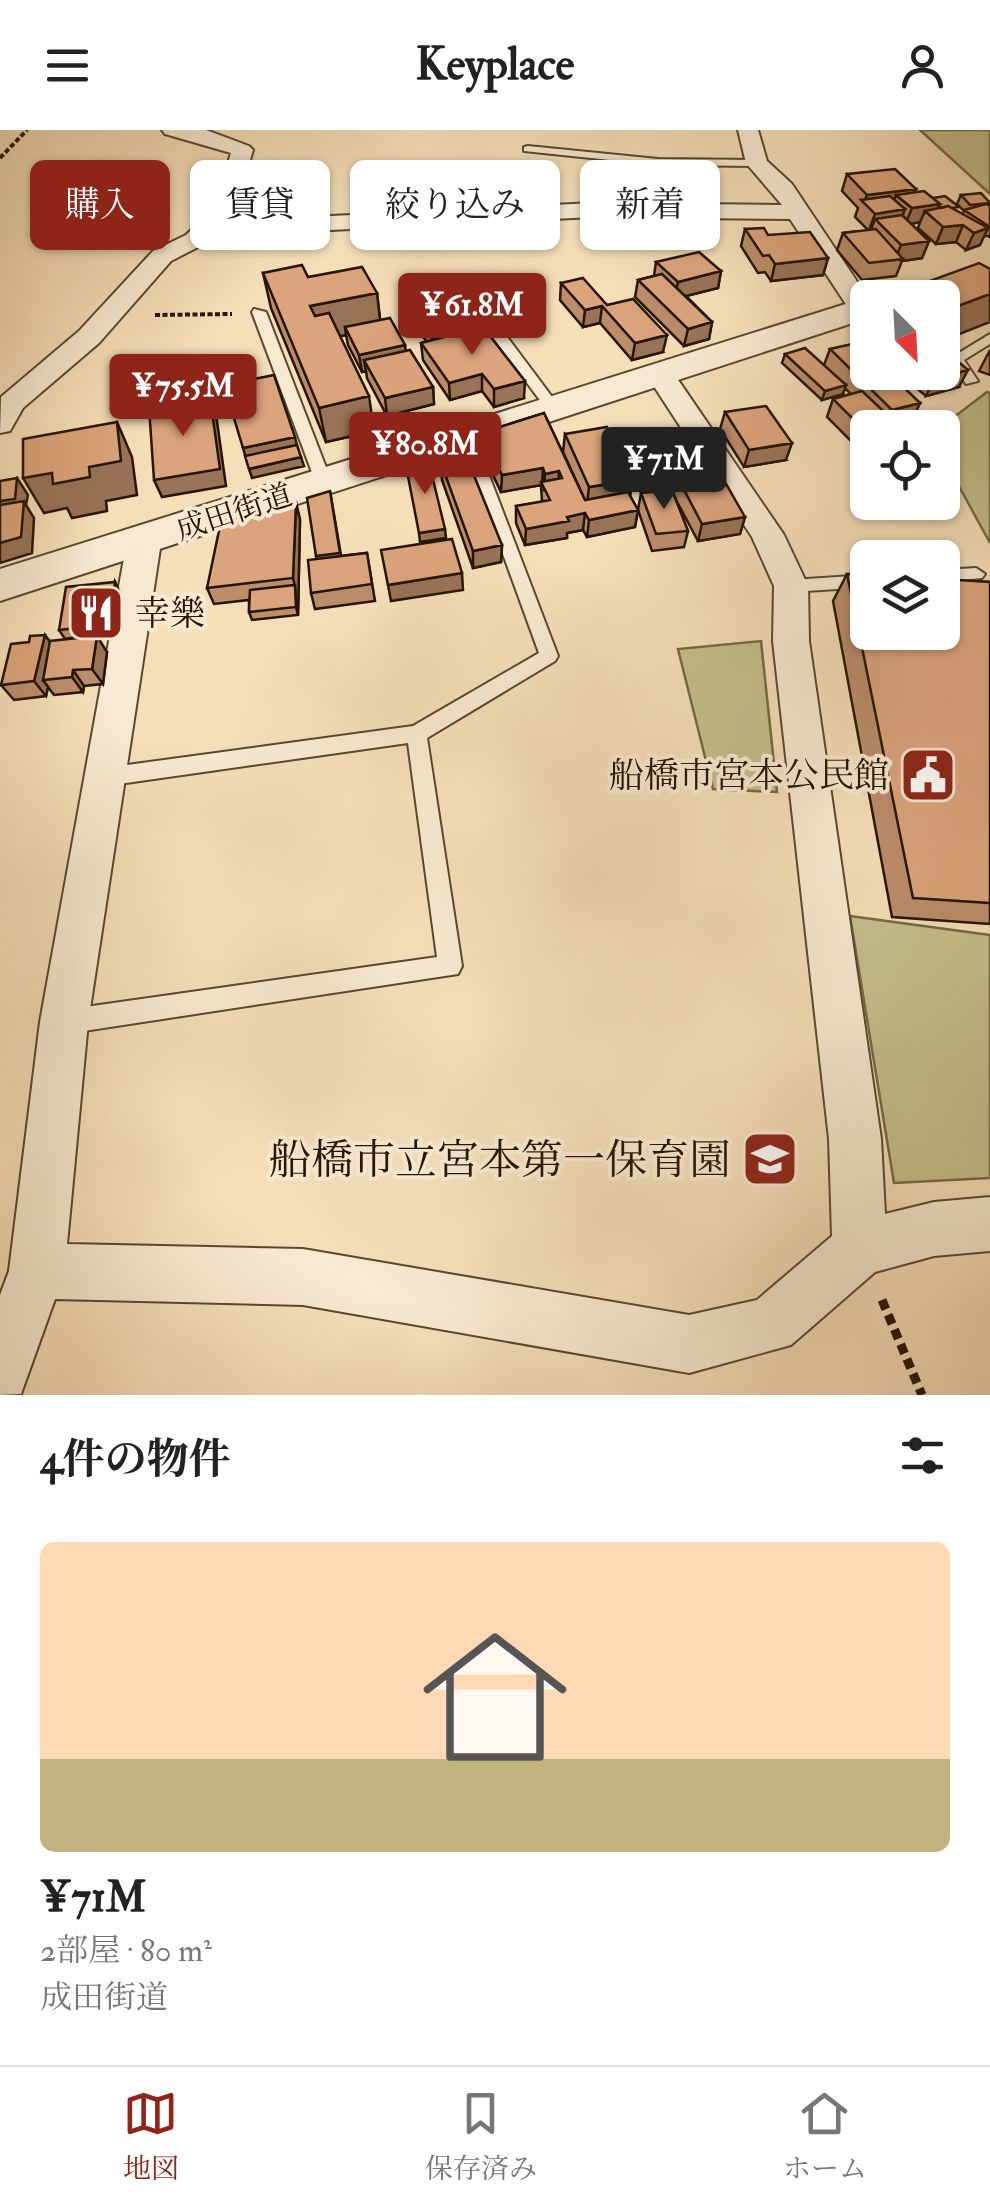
<!DOCTYPE html>
<html lang="ja">
<meta charset="utf-8">
<style>
body{margin:0;font-family:"IM FELL Double Pica","Noto Serif JP",serif;background:#f6f6f6;color:#222;height:100vh;display:flex;flex-direction:column;font-size:38px;white-space:nowrap}
*{box-sizing:border-box;margin:0}
p{font-size:32px;color:#767676}
.icon{flex:none;width:55px;height:55px;fill:none;stroke:currentColor;stroke-width:2;stroke-linecap:round;stroke-linejoin:round}
.map{position:relative;height:1265px;overflow:hidden}
.drawer{display:flex;flex-direction:column;background:#fff;flex:1}
.drawer>*{flex:none}
.hud{position:absolute;left:30px;top:30px;width:930px;height:90px;display:flex;gap:20px}
.needle{width:65px;rotate:156deg}
.controls{position:absolute;left:850px;top:150px;display:grid;gap:20px}
.controls a{display:grid;place-items:center;width:110px;height:110px;border-radius:15px;background:#fff;box-shadow:0 2px 8px #0004;font-size:50px}
.price{position:absolute;translate:-50% -85px;padding:0 22px;border-radius:10px;background:#8f2418;color:#fff;font-size:32px;line-height:65px;filter:drop-shadow(0 2px 5px #0008)}
.price::after{content:'';position:absolute;left:50%;top:60px;width:30px;height:22px;margin-left:-15px;background:inherit;clip-path:polygon(0 0,100% 0,50% 100%)}
.price.selected{background:#222;color:#fff}
ul{padding:0;list-style:none}
li{display:grid;align-content:center;gap:20px;height:530px;padding:0 40px}
li span{display:grid;place-items:center;height:310px;border-radius:15px;color:#555}
li>.icon{margin-inline-start:auto}
span .icon{width:180px;height:180px;fill:#fffc;stroke-width:1}
li b{font-size:42px}
h2{display:flex;justify-content:space-between;align-items:center;height:120px;padding:0 40px;font-size:42px}
.tag{padding:0 35px;border-radius:15px;background:#fff;box-shadow:0 2px 8px #0004;font-size:35px;line-height:90px}
.tag.selected{background:#8f2418;color:#fff}
header{display:flex;justify-content:space-between;align-items:center;height:130px;padding:0 40px;background:#fff;font-size:45px;font-weight:700}
.tabs{display:flex;justify-content:space-around;align-items:center;height:140px;border-top:2px solid #e0e0e0;background:#fff;font-size:28px;color:#767676}
.tabs a{display:grid;justify-items:center;gap:5px}
.tabs .selected{color:#8f2418}
.map>svg:first-child{display:block}
.green{fill:#c4bf8a;stroke:#746a45;stroke-width:2.5}
.lines{fill:none;stroke-linecap:round;stroke-linejoin:round}
.service-casing{stroke:#59482e;stroke-width:4}
.minor-casing{stroke:#59482e;stroke-width:4}
.tertiary-casing{stroke:#59482e;stroke-width:4}
.path-far1{stroke:#251500;stroke-width:4;stroke-dasharray:5 2.5;stroke-linecap:butt}
.path{stroke:#251500;stroke-width:9;stroke-dasharray:10 6;stroke-linecap:butt}
.service{fill:#f8ead2;fill-rule:evenodd}
.minor{fill:#f8ead2;fill-rule:evenodd}
.tertiary{fill:#f8ead2;fill-rule:evenodd}
.wall{fill:#bc8d6b;stroke:#251500;stroke-width:2.5}
.shaded-wall{fill:#997357;stroke:#251500;stroke-width:2.5}
.building{fill:#dba47c;stroke:#251500;stroke-width:2.5}
.labels{text-anchor:middle;stroke-width:8;stroke-linejoin:round;paint-order:stroke}
.far-street-label{font-size:30px;fill:#251500;stroke:#f8ead2}
.poi-label{font-size:35px;fill:#251500;stroke:#f8ead2;text-anchor:start}
.near-poi-label{font-size:42px;fill:#251500;stroke:#f8ead2;text-anchor:end}
</style>
<header><svg class="icon" aria-label="menu" viewBox="0 0 24 24"><path d="M4 6h16M4 12h16M4 18h16"/></svg>Keyplace<svg class="icon" aria-label="person" viewBox="0 0 24 24"><circle cx="12" cy="8" r="4"/><path d="M4 21q1-7 8-7t8 7"/></svg></header>
<div class="map">
<svg width="990" height="1265" viewBox="0 0 990 1265">
<rect width="100%" height="100%" fill="#f5dfb9"/>
<filter id="stains"><feTurbulence type="fractalNoise" baseFrequency=".002" numOctaves="4"/><feColorMatrix values="0 0 0 0 .2 0 0 0 0 .09 0 0 0 0 .02 0 0 0 .5 -.17"/></filter>
<radialGradient id="worn" r=".72"><stop offset=".6" stop-color="#630" stop-opacity="0"/><stop offset="1" stop-color="#630" stop-opacity=".3"/></radialGradient>
<path class="green" d="M 920,0 L 990,0 L 990,64 Z
M 987,262 L 990,263 L 990,413 L 943,327 L 941,297 Z
M 761,511 L 777,662 L 713,659 L 678,519 Z
M 850,786 L 990,805 L 990,1048 L 894,1053 Z"/>
<g class="lines">
<g class="service-casing">
<path id="service" d="M 528,16 L 658,29 L 757,30 L 762,33 L 757,36 L 658,35 L 524,21 L 524,17 Z
M 231,61 L 313,69 L 317,94 L 311,98 L 305,94 L 304,74 L 227,66 L 227,62 Z
M 474,176 L 484,176 L 558,275 L 558,281 L 548,281 L 474,182 Z
M 254,179 L 266,182 L 332,353 L 330,357 L 324,358 L 316,353 L 252,182 Z
M 990,204 L 990,214 L 964,230 L 978,251 L 966,254 L 949,229 Z
M 467,301 L 474,306 L 558,526 L 555,531 L 427,608 L 462,836 L 458,844 L 64,904 L 56,900 L 52,892 L 56,884 L 64,880 L 437,827 L 408,613 L 105,656 L 98,653 L 95,647 L 98,641 L 105,638 L 413,596 L 539,523 L 460,306 Z
M 976,438 L 985,444 L 982,448 L 942,452 L 942,440 Z
M 868,445 L 868,457 L 791,462 L 782,456 L 791,450 Z"/>
</g>
<g class="minor-casing">
<path id="minor" d="M 162,0 L 206,0 L 249,16 L 253,20 L 234,83 L 202,115 L 171,131 L 99,213 L 23,278 L 10,301 L 0,303 L 1,267 L 79,201 L 153,121 L 186,105 L 215,76 L 231,23 L 165,4 Z
M 738,0 L 758,0 L 767,31 L 792,54 L 868,168 L 868,185 L 853,185 L 790,89 L 593,87 L 311,101 L 299,94 L 311,87 L 593,73 L 782,75 L 746,33 Z
M 660,236 L 670,238 L 784,405 L 808,456 L 809,511 L 881,1009 L 885,1084 L 934,1072 L 990,1067 L 990,1121 L 934,1126 L 875,1142 L 791,1215 L 689,1243 L 303,1175 L 55,1169 L 21,1264 L 0,1265 L 0,1165 L 9,1141 L 40,892 L 127,412 L 132,404 L 144,400 L 156,404 L 161,412 L 88,892 L 67,1114 L 303,1119 L 689,1185 L 757,1170 L 832,1106 L 829,1009 L 773,511 L 774,456 L 752,407 L 646,244 Z"/>
</g>
<g class="tertiary-casing">
<path id="tertiary" d="M 868,167 L 868,188 L 0,471 L 0,439 Z"/>
</g>
<path class="path-far1" d="M 0,28 L 27,0
M 155,185 L 232,184"/>
<path class="path" d="M 882,1170 L 922,1265"/>
<use href="#service" class="service"/>
<use href="#minor" class="minor"/>
<use href="#tertiary" class="tertiary"/>
</g>
<path class="wall" d="M 847,44 L 933,68 L 962,84 L 964,81 L 957,74 L 961,65 L 990,72 L 990,107 L 984,105 L 980,115 L 966,120 L 956,112 L 936,114 L 918,98 L 920,92 L 911,94 L 929,111 L 922,128 L 902,131 L 896,146 L 862,150 L 837,120 L 843,103 L 868,100 L 855,87 L 858,78 L 842,61 Z
M 745,99 L 768,105 L 828,128 L 823,145 L 771,151 L 765,142 L 758,143 L 741,116 Z
M 656,132 L 721,141 L 718,158 L 686,166 L 712,192 L 709,209 L 684,216 L 635,167 L 638,150 L 654,146 Z
M 263,143 L 308,147 L 377,163 L 380,190 L 433,257 L 434,274 L 387,286 L 367,248 L 366,241 L 362,242 L 348,215 L 346,205 L 340,206 L 374,301 L 326,312 L 271,178 Z
M 561,153 L 607,175 L 663,222 L 632,230 L 600,193 L 583,197 L 560,170 Z
M 416,180 L 482,192 L 482,197 L 524,268 L 494,277 L 482,261 L 450,270 L 423,230 L 421,213 L 426,211 L 417,198 Z
M 868,203 L 868,242 L 902,245 L 894,248 L 920,273 L 912,290 L 897,294 L 868,317 L 860,320 L 827,287 L 833,269 L 851,264 L 845,258 L 843,264 L 822,270 L 782,233 L 785,224 L 824,235 L 830,219 L 853,214 L 856,206 Z
M 990,220 L 990,245 L 979,241 Z
M 910,242 L 942,242 L 959,257 L 926,266 L 907,250 Z
M 725,282 L 786,330 L 744,337 L 720,299 Z
M 544,283 L 585,370 L 563,322 L 565,304 L 630,366 L 638,380 L 635,397 L 587,407 L 583,400 L 567,403 L 567,408 L 525,415 L 516,393 L 516,376 L 542,372 L 541,355 L 501,362 L 481,320 L 481,303 Z
M 659,312 L 745,387 L 740,404 L 698,411 L 675,368 L 688,401 L 684,417 L 652,421 L 638,380 L 641,363 L 672,360 L 655,329 Z
M 441,333 L 502,415 L 501,432 L 473,438 L 442,350 Z
M 296,373 L 300,390 L 298,485 L 252,490 L 249,482 L 249,470 L 214,474 L 207,458 Z
M 367,423 L 375,471 L 315,479 L 311,463 L 341,426 Z
M 847,444 L 990,452 L 990,794 L 892,787 L 833,471 Z
M 115,452 L 119,461 L 115,502 L 65,509 L 59,500 Z
M 50,511 L 107,522 L 103,554 L 84,556 L 83,562 L 54,565 L 48,557 L 46,566 L 14,570 L 1,555 L 29,512 Z"/>
<path class="shaded-wall" d="M 916,59 L 909,76 L 896,65 L 891,78 L 864,73 L 867,65 Z
M 940,74 L 934,89 L 925,81 L 920,92 L 905,95 L 912,78 Z
M 905,79 L 899,96 L 875,89 L 871,100 L 869,100 L 875,84 Z
M 963,95 L 956,112 L 936,114 L 943,97 Z
M 988,98 L 980,115 L 966,120 L 974,103 Z
M 929,111 L 922,128 L 902,131 L 903,129 L 895,130 L 901,115 Z
M 828,128 L 823,145 L 771,151 L 775,134 Z
M 721,141 L 718,158 L 674,169 L 678,152 Z
M 377,163 L 381,198 L 345,197 L 346,205 L 317,211 L 310,176 Z
M 990,164 L 990,192 L 942,211 L 942,182 Z
M 602,176 L 600,193 L 583,197 L 585,180 Z
M 482,192 L 483,210 L 433,222 L 432,204 Z
M 712,192 L 709,209 L 684,216 L 688,199 Z
M 667,205 L 663,222 L 632,230 L 635,213 Z
M 405,215 L 407,232 L 364,230 L 366,241 L 362,242 L 359,225 Z
M 968,240 L 959,257 L 926,266 L 934,249 Z
M 883,242 L 904,242 L 902,245 L 879,251 Z
M 482,244 L 482,261 L 450,270 L 449,253 Z
M 525,251 L 524,268 L 494,277 L 494,259 Z
M 846,255 L 843,264 L 822,270 L 825,261 Z
M 433,257 L 434,274 L 387,286 L 385,268 Z
M 369,266 L 374,301 L 326,312 L 319,278 Z
M 210,267 L 216,284 L 226,356 L 162,367 L 154,350 Z
M 920,273 L 912,290 L 897,294 L 896,298 L 884,298 L 892,280 Z
M 117,292 L 132,327 L 137,365 L 106,371 L 107,381 L 72,388 L 67,378 L 44,383 L 23,348 Z
M 867,303 L 868,317 L 860,320 Z
M 295,307 L 299,324 L 248,335 L 243,318 Z
M 792,313 L 786,330 L 744,337 L 749,320 Z
M 301,327 L 304,336 L 252,348 L 249,339 Z
M 543,338 L 542,355 L 501,362 L 502,345 Z
M 559,341 L 558,358 L 544,360 L 545,344 Z
M 17,348 L 28,365 L 26,375 L 34,388 L 32,423 L 0,433 L 0,371 Z
M 633,350 L 630,367 L 587,374 L 589,357 Z
M 330,361 L 342,431 L 318,435 L 316,426 Z
M 296,373 L 300,390 L 298,485 L 296,477 L 295,456 L 293,448 Z
M 638,380 L 635,397 L 587,407 L 589,390 Z
M 585,383 L 583,400 L 567,403 L 567,408 L 525,415 L 526,399 L 567,387 Z
M 745,387 L 740,404 L 698,411 L 702,394 Z
M 445,399 L 446,408 L 420,412 L 419,403 Z
M 502,415 L 501,432 L 473,438 L 473,421 Z
M 462,443 L 463,460 L 391,471 L 388,455 Z
M 115,452 L 119,461 L 115,502 L 110,494 Z
M 45,505 L 56,520 L 43,550 L 48,557 L 46,566 L 34,551 Z
M 97,506 L 107,522 L 103,554 L 92,539 Z
M 73,540 L 84,556 L 83,562 L 72,547 Z"/>
<path class="building" d="M 895,39 L 916,59 L 867,65 L 847,44 Z
M 924,61 L 940,74 L 912,78 L 896,65 Z
M 981,63 L 990,73 L 970,75 L 961,65 Z
M 890,66 L 905,79 L 875,84 L 861,70 Z
M 945,66 L 959,77 L 952,78 L 948,76 L 941,78 L 939,76 L 940,74 L 933,68 Z
M 986,74 L 990,76 L 990,97 L 964,80 Z
M 948,76 L 988,98 L 974,103 L 963,95 L 943,97 L 925,81 Z
M 902,85 L 929,111 L 901,115 L 875,89 Z
M 764,98 L 768,105 L 810,102 L 828,128 L 775,134 L 769,125 L 763,126 L 745,99 Z
M 876,99 L 903,129 L 869,133 L 843,103 Z
M 699,122 L 721,141 L 678,152 L 656,132 Z
M 979,133 L 990,139 L 990,164 L 942,182 L 942,168 L 912,168 L 902,161 Z
M 302,135 L 308,147 L 362,137 L 377,163 L 310,176 L 315,186 L 329,183 L 369,266 L 319,278 L 263,143 Z
M 662,144 L 712,192 L 688,199 L 638,150 Z
M 583,148 L 607,175 L 633,169 L 667,205 L 635,213 L 602,176 L 585,180 L 561,153 Z
M 465,169 L 482,192 L 432,204 L 416,180 Z
M 390,188 L 405,215 L 359,225 L 345,197 Z
M 483,197 L 525,251 L 494,259 L 482,244 L 449,253 L 421,213 Z
M 868,203 L 868,216 L 856,206 Z
M 857,213 L 868,223 L 868,242 L 888,242 L 920,273 L 892,280 L 830,219 Z
M 805,218 L 846,255 L 825,261 L 785,224 Z
M 410,220 L 433,257 L 385,268 L 364,230 Z
M 948,223 L 968,240 L 934,249 L 927,242 L 942,242 L 942,225 Z
M 274,245 L 295,307 L 243,318 L 224,255 Z
M 862,261 L 897,294 L 885,298 L 868,298 L 867,303 L 833,269 Z
M 210,267 L 220,339 L 154,350 L 149,277 Z
M 766,276 L 792,313 L 749,320 L 725,282 Z
M 544,283 L 585,370 L 628,362 L 638,380 L 589,390 L 585,383 L 567,387 L 569,391 L 526,399 L 516,376 L 550,370 L 541,352 L 562,348 L 559,341 L 545,344 L 543,338 L 502,345 L 481,303 Z
M 117,292 L 121,331 L 89,337 L 90,347 L 53,354 L 52,343 L 23,348 L 23,309 Z
M 607,297 L 633,350 L 589,357 L 565,304 Z
M 698,305 L 745,387 L 702,394 L 659,312 Z
M 297,315 L 301,327 L 249,339 L 245,326 Z
M 467,328 L 502,415 L 473,421 L 441,333 Z
M 428,329 L 445,399 L 419,403 L 406,336 Z
M 17,348 L 15,369 L 0,371 L 0,351 Z
M 672,360 L 688,401 L 656,404 L 641,363 Z
M 330,361 L 340,423 L 316,426 L 307,368 Z
M 24,371 L 21,407 L 0,413 L 0,375 Z
M 296,373 L 293,448 L 207,458 L 221,391 Z
M 452,409 L 462,443 L 388,455 L 381,420 Z
M 367,423 L 372,454 L 311,463 L 308,430 Z
M 847,444 L 868,445 L 868,502 L 942,502 L 942,449 L 990,452 L 990,773 L 913,768 Z
M 115,452 L 110,494 L 59,500 L 66,457 Z
M 295,455 L 296,477 L 249,482 L 250,460 Z
M 45,505 L 34,551 L 1,555 L 11,514 L 29,512 L 30,506 Z
M 97,506 L 92,539 L 73,540 L 72,547 L 43,550 L 50,511 Z"/>
<defs>
<g id="restaurant-square" transform="scale(2.875)"><rect x="-9" y="-9" width="18" height="18" rx="4" fill="#8f2418" stroke="#f8ead2"/><path d="M-5-6h1v4h1v-4h1v4h1v-4h1v5L-1.5 .5V6h-2V.5L-5-1ZM5-6V6H3V1.5H1.5Q1.5-4 5-6Z" fill="#fff"/></g>
<g id="civic-square" transform="scale(2.875)"><rect x="-9" y="-9" width="18" height="18" rx="4" fill="#8f2418" stroke="#f8ead2"/><path d="M-.6-6.5H3V-4.5H.6V-3L4-1V1h2V6H-6V1h2V-1L-.6-3ZM-1.2 2.5V6h2.4V2.5Z" fill="#fff"/></g>
<g id="school-square" transform="scale(2.875)"><rect x="-9" y="-9" width="18" height="18" rx="4" fill="#8f2418" stroke="#f8ead2"/><path d="M0-5L7-2L0 1L-7-2ZM-4 1L0 2.5L4 1V4Q0 6-4 4Z" fill="#fff"/></g>
</defs>
<g fill-rule="evenodd">
<use href="#restaurant-square" x="96" y="483"/>
<use href="#civic-square" x="928" y="645"/>
<use href="#school-square" x="770" y="1029"/>
</g>
<g class="labels">
<g class="far-street-label">
<text transform="translate(234 382) rotate(-18)" y="10">成田街道</text>
</g>
<g class="poi-label">
<text x="135" y="495">幸樂</text>
<text x="889" y="657" text-anchor="end">船橋市宮本公民館</text>
</g>
<g class="near-poi-label">
<text x="731" y="1044">船橋市立宮本第一保育園</text>
</g>
</g>
<rect width="100%" height="100%" filter="url(#stains)"/>
<rect width="100%" height="100%" fill="url(#worn)"/>
</svg>
<div class="controls">
<a><svg class="needle" viewBox="-14 -14 28 28"><path d="M0-13l5 13h-10z" fill="#e53935"/><path d="M0 13l5-13h-10z" fill="#767676"/></svg></a>
<a><svg class="icon" aria-label="locate" viewBox="0 0 24 24"><circle cx="12" cy="12" r="6"/><path d="M12 2v4M12 18v4M2 12h4M18 12h4"/></svg></a>
<a><svg class="icon" aria-label="layers" viewBox="0 0 24 24"><path d="M12 4l9 5-9 5-9-5zM3 14l9 5 9-5"/></svg></a>
</div>
<b class="price" style="left:472px;top:228px">¥61.8M</b>
<b class="price" style="left:183px;top:309px">¥75.5M</b>
<b class="price" style="left:425px;top:367px">¥80.8M</b>
<b class="price selected" style="left:664px;top:382px">¥71M</b>
<div class="hud">
<a class="tag selected">購入</a>
<a class="tag">賃貸</a>
<a class="tag">絞り込み</a>
<a class="tag">新着</a>
</div>
</div>
<section class="drawer">
<h2>4件の物件<svg class="icon" aria-label="filters" viewBox="0 0 24 24"><path d="M4 7h16M4 17h16"/><circle cx="9" cy="7" r="2"/><circle cx="15" cy="17" r="2"/></svg></h2>
<ul>
<li><span style="background:linear-gradient(#ffd9b3 70%,#c2b280 0)"><svg class="icon" aria-label="home" viewBox="0 0 24 24"><path d="M3 11l9-7 9 7M6 9v11h12V9"/></svg></span><div><b>¥71M</b><p>2部屋 · 80 m²</p><p>成田街道</p></div></li>
</ul>
</section>
<nav class="tabs">
<a class="selected"><svg class="icon" aria-label="map" viewBox="0 0 24 24"><path d="M3 6l6-2 6 2 6-2v14l-6 2-6-2-6 2zM9 4v14M15 6v14"/></svg>地図</a>
<a><svg class="icon" aria-label="saved" viewBox="0 0 24 24"><path d="M7 4h10v16l-5-4-5 4z"/></svg>保存済み</a>
<a><svg class="icon" aria-label="home" viewBox="0 0 24 24"><path d="M3 11l9-7 9 7M6 9v11h12V9"/></svg>ホーム</a>
</nav>
